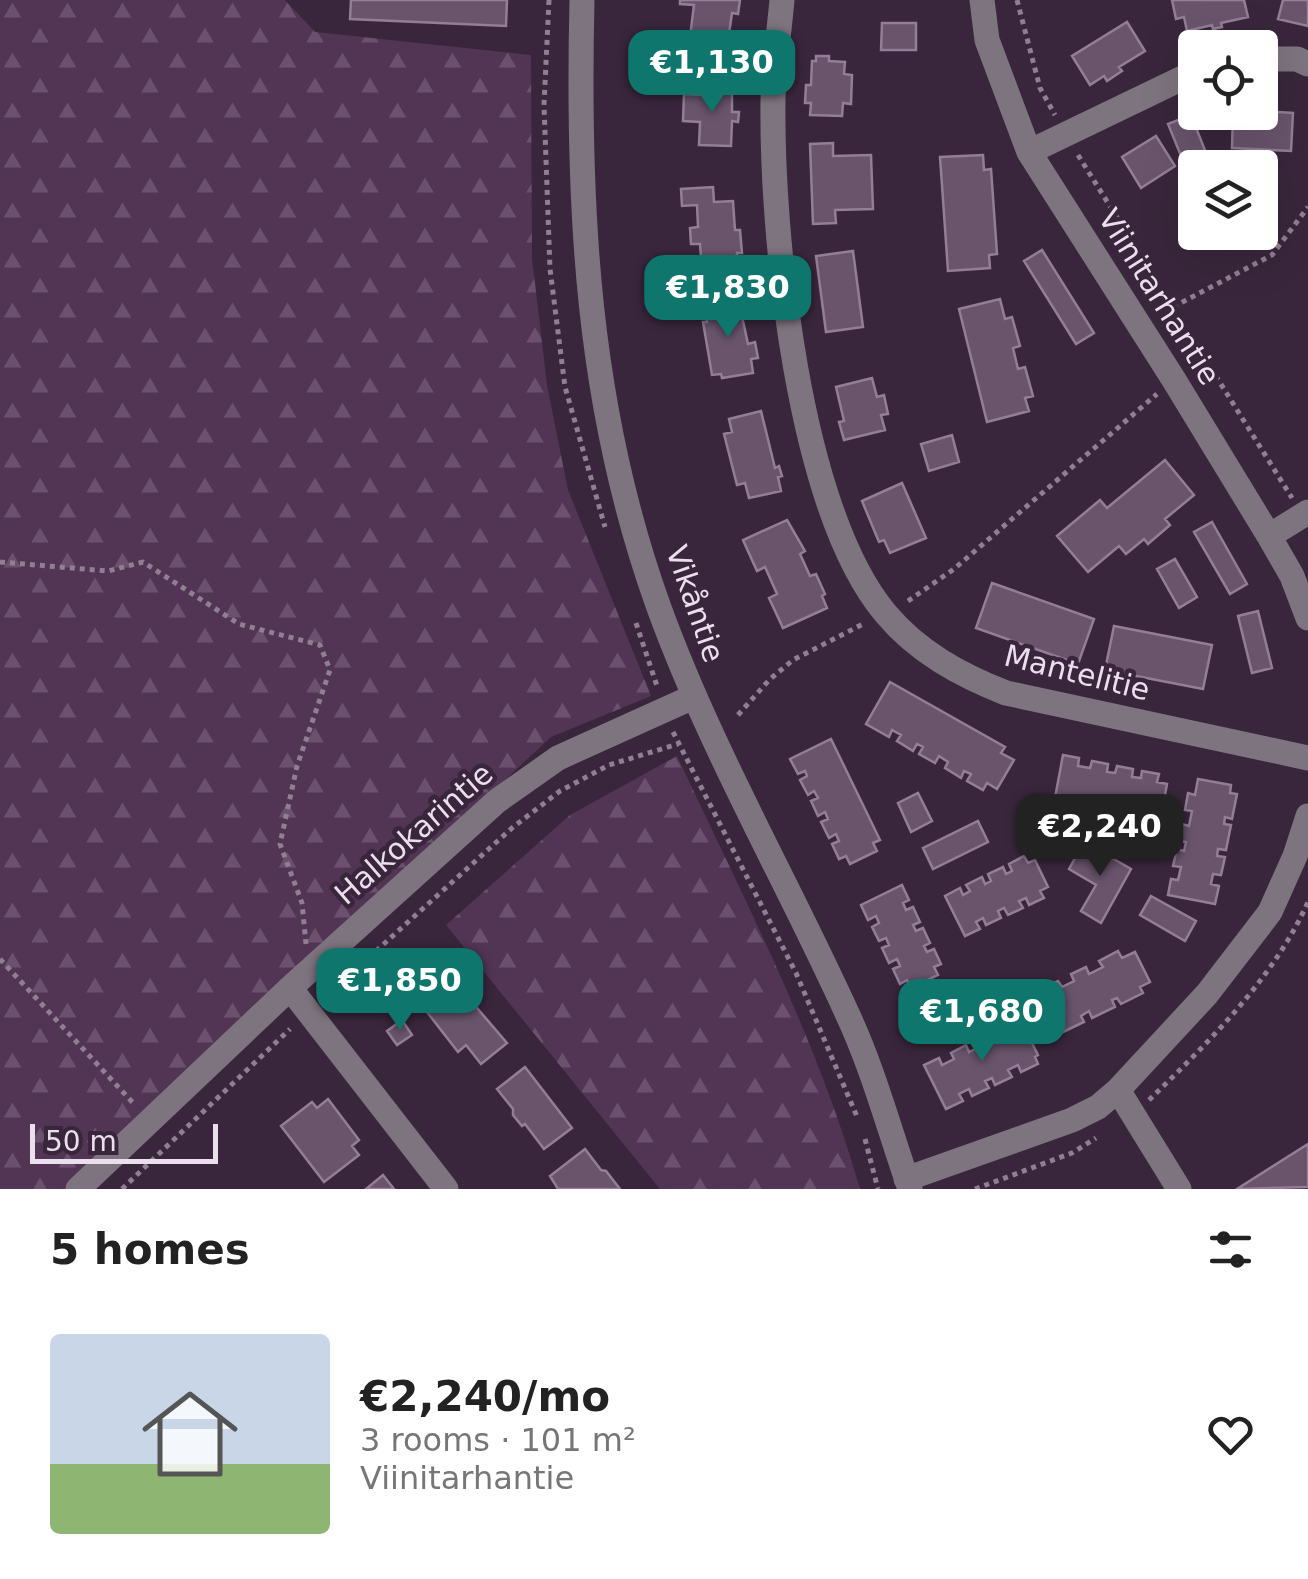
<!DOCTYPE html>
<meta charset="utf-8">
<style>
body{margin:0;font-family:"DejaVu Sans",sans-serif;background:#f6f6f6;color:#222;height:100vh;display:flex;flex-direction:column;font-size:38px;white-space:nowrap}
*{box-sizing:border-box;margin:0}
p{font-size:32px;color:#767676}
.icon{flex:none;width:55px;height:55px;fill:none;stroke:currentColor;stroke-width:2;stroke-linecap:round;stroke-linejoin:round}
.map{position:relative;height:1189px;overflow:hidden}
.drawer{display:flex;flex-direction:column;background:#fff;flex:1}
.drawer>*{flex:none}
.fabs{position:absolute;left:1178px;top:30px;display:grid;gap:20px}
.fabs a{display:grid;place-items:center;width:100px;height:100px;border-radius:10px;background:#fff;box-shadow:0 10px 40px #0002;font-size:50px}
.scale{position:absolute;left:30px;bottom:25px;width:188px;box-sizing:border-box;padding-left:10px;border:5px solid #ecdfed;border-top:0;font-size:28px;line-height:35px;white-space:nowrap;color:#ecdfed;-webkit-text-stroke:8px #39263c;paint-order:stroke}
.price{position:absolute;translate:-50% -85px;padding:0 22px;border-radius:20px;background:#0f766e;color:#fff;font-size:32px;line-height:65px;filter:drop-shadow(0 2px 5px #0008)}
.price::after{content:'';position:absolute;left:50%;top:60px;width:30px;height:22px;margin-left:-15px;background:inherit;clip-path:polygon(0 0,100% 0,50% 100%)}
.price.active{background:#222;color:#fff}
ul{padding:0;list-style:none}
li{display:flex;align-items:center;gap:30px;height:250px;padding:0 50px}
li+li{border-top:2px solid #e0e0e0}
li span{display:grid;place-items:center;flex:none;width:280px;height:200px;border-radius:10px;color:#555}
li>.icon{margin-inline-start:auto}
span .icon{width:120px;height:120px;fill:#fffc;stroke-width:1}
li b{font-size:42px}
h2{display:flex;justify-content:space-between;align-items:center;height:120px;padding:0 50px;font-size:42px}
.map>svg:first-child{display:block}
.forest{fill:url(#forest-firs)}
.building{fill:#69546c;stroke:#947d97;stroke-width:2.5}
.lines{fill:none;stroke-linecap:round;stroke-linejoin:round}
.path{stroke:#8f7f91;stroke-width:5;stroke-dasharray:5 5;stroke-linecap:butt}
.minor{stroke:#7e747f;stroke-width:25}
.labels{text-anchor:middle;stroke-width:9;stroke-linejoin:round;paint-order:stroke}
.street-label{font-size:30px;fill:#ecdfed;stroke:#39263c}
</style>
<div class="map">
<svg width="1308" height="1189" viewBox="0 0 1308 1189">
<defs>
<pattern id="forest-firs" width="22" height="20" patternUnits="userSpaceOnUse" patternTransform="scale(2.5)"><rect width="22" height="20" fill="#523455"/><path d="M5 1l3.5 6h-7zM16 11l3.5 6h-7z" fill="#6b516e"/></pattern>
</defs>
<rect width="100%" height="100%" fill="#39263c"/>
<path class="forest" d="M 0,0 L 285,0 L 315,32 L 531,55 L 532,258 L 547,385 L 568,490 L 651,696 L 551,737 L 65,1189 L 0,1189 Z
M 677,756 C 743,897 817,1038 860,1189 L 660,1189 L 446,925 L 570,815 Z"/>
<path class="building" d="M 351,0 L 507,0 L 506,26 L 350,19 Z
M 680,0 L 740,0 L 738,14 L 732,13 L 728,41 L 690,37 L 694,5 L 680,4 Z
M 1172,0 L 1244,0 L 1248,17 L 1221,23 L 1222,27 L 1213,29 L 1212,25 L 1187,31 L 1184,17 L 1176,19 Z
M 1283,0 L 1308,0 L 1308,26 L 1278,19 Z
M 1127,22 L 1145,51 L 1119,67 L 1122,71 L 1107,81 L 1104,76 L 1090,85 L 1072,56 Z
M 882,23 L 916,23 L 916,50 L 881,50 Z
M 816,56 L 829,56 L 829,61 L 845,62 L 844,74 L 852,75 L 851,104 L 843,103 L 842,116 L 810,115 L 811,103 L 805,103 L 806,85 L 811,85 L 812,61 L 816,61 Z
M 700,86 L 732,87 L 732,112 L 739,112 L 738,122 L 732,121 L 731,146 L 699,145 L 700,122 L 683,121 L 684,94 L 700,95 Z
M 1260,111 L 1293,113 L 1291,151 L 1232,148 L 1233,112 Z
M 1191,115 L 1212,168 L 1195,168 L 1195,176 L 1190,178 L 1168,124 Z
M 1156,136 L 1175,166 L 1141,188 L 1122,157 Z
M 833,143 L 833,156 L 871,155 L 873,209 L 835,210 L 836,223 L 813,224 L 810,144 Z
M 983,155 L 984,170 L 991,169 L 997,254 L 989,255 L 990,268 L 948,271 L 940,157 Z
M 713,187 L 714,202 L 733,201 L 735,230 L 740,230 L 742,253 L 737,253 L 737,268 L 702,270 L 700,244 L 691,244 L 690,228 L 698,227 L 697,205 L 682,206 L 681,189 Z
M 1042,250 L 1094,333 L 1076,344 L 1024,261 Z
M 853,251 L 863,327 L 826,332 L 816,256 Z
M 738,298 L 748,344 L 755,342 L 758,358 L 751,359 L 753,373 L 722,378 L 721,374 L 712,375 L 703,322 L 707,322 L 704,304 Z
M 1000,299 L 1005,319 L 1012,317 L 1020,346 L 1013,348 L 1018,369 L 1025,367 L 1033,396 L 1025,398 L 1029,411 L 987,422 L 959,309 Z
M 872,378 L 877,397 L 884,395 L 888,414 L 881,415 L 885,430 L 844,440 L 839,422 L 844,421 L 836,387 Z
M 761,411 L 775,468 L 779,466 L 782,476 L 778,477 L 781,491 L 749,498 L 745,483 L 737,485 L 724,434 L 732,432 L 729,419 Z
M 952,435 L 959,462 L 929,471 L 921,444 Z
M 1165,460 L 1194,495 L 1165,519 L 1170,525 L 1148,544 L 1144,539 L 1126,554 L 1119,546 L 1088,572 L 1057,536 L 1100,500 L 1107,508 Z
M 902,483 L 926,538 L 890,553 L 884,540 L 879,542 L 862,501 Z
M 787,520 L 805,551 L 800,554 L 810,576 L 816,574 L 825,594 L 822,596 L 827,608 L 783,628 L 769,598 L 777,594 L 765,567 L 757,571 L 743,540 Z
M 1212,522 L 1247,584 L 1230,594 L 1194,532 Z
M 1175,559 L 1197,597 L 1179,608 L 1157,569 Z
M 992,583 L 1094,619 L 1078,664 L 976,628 Z
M 1258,611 L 1272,668 L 1252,673 L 1238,616 Z
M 1114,626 L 1212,645 L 1203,689 L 1105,670 Z
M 890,682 L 1005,747 L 1001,753 L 1014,760 L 997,789 L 987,783 L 983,790 L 967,781 L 971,774 L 964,771 L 961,778 L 945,768 L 948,762 L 939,756 L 935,763 L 919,754 L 923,747 L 917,744 L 913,751 L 897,741 L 901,735 L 892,730 L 889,737 L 866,724 Z
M 831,739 L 880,840 L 873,843 L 877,851 L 850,864 L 846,856 L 839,859 L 832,844 L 839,841 L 836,834 L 829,838 L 821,822 L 828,819 L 825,812 L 818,816 L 811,801 L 818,798 L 814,791 L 808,795 L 800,780 L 807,776 L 805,771 L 798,774 L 790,759 Z
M 1063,755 L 1079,758 L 1078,766 L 1090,768 L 1092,761 L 1108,764 L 1107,772 L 1115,773 L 1117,766 L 1133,769 L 1132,777 L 1141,778 L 1142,771 L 1159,774 L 1157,782 L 1167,784 L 1161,817 L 1152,815 L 1151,822 L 1133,819 L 1134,811 L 1127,810 L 1126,817 L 1107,814 L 1109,806 L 1102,805 L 1101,812 L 1082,809 L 1084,801 L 1073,799 L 1072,807 L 1054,803 Z
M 1198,779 L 1231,785 L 1230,793 L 1237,794 L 1232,819 L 1225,817 L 1224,824 L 1231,825 L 1226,850 L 1218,849 L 1217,856 L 1225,857 L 1221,875 L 1213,874 L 1211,884 L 1219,886 L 1215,904 L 1168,895 L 1171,879 L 1178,880 L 1181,867 L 1173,866 L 1177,849 L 1184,851 L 1186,842 L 1178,841 L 1182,824 L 1189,826 L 1192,811 L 1185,810 L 1188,793 L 1195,795 Z
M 918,793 L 932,821 L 911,832 L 898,803 Z
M 978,821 L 988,842 L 933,869 L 923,848 Z
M 1084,842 L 1131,869 L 1101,923 L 1081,911 L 1096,885 L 1069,869 Z
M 1024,856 L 1028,863 L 1035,860 L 1048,887 L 1040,891 L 1044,898 L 1029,905 L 1026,898 L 1019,901 L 1023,908 L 1008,915 L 1004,908 L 998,911 L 1001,918 L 986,925 L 983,918 L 976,922 L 980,929 L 965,936 L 945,896 L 960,888 L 963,895 L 970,891 L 966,885 L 982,877 L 985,884 L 991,881 L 988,874 L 1003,867 L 1006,874 L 1012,871 L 1009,864 Z
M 902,885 L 909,900 L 903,903 L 906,910 L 913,907 L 920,922 L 913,925 L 916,931 L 923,928 L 930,943 L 924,946 L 927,952 L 934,949 L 941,964 L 934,967 L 938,975 L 911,988 L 907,980 L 900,984 L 893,969 L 900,966 L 897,959 L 889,963 L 882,948 L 889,945 L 886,938 L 879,941 L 872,927 L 879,923 L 876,916 L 868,920 L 861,905 Z
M 1151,896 L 1196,921 L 1185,941 L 1140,915 Z
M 1118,951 L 1122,958 L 1135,952 L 1150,982 L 1140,987 L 1143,993 L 1121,1004 L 1117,998 L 1112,1000 L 1115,1007 L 1092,1018 L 1089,1011 L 1081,1016 L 1084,1022 L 1061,1033 L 1039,990 L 1058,981 L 1062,987 L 1074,981 L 1071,974 L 1086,967 L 1089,974 L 1103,967 L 1099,961 Z
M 459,987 L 507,1043 L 481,1064 L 466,1045 L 458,1052 L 427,1012 Z
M 955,989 L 969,1017 L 948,1027 L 934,999 Z
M 402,1020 L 412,1035 L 397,1045 L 387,1031 Z
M 1014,1022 L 1017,1028 L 1023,1025 L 1038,1055 L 1035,1057 L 1038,1064 L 1021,1072 L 1018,1065 L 1008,1070 L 1012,1077 L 995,1085 L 992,1078 L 985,1081 L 989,1088 L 972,1096 L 969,1089 L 959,1094 L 963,1101 L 946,1109 L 924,1065 L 939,1058 L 942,1065 L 954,1059 L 951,1053 L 966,1045 L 969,1052 L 977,1048 L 974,1041 L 989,1034 L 992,1041 L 1003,1035 L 1000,1028 Z
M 525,1067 L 572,1128 L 544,1149 L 525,1124 L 522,1126 L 513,1115 L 513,1109 L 497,1089 Z
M 328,1099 L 359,1140 L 352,1146 L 359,1155 L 324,1182 L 281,1126 L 312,1102 L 317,1108 Z
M 1308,1144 L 1308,1187 L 1237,1189 Z
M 585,1149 L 601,1170 L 606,1171 L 620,1189 L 558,1189 L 550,1176 Z
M 383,1175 L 394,1189 L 366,1189 Z"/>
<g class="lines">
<path class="path" d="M 549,0 L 544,105 L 550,269 L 565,387 L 605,527
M 1017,0 L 1040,88 L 1055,115
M 1078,155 L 1292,498
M 1173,307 L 1272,255 L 1308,207
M 0,562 L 108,571 L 143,562 L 239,624 L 320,645 L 330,670 L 297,766 L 280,844 L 302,903 L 306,944
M 908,601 L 954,569 L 1157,394
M 636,623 L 658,689
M 738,715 L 769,680 L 793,660 L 863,624
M 673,732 L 796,973 L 858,1119
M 0,959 L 134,1104
M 324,998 L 512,828 L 560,791 L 609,765 L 678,744
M 1149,1100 C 1209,1042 1274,978 1308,902
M 865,1139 L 878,1189
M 122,1189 L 290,1029
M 975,1189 L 1072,1153 L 1096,1138"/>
<path class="minor" d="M 582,0 C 577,208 587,407 658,605 C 709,746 784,875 846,1011 C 873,1068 889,1129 910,1189
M 782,0 C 779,33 774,66 773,99 C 771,234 798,510 886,614 C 918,652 960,675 1006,693 L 1308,758
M 982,0 L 987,40 L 1029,152 L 1174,380 L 1269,536 L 1292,576 L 1308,618
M 1260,59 L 1297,59 L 1308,64
M 1029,152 L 1195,72
M 1269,536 L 1308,512
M 290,988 L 446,1189
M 1118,1090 L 1179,1189
M 906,1179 L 1072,1120 L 1098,1107 L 1118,1090 L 1207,994 L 1270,912 L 1295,856 L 1308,816
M 78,1189 L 290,988 L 497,801 L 558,758 L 693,697"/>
</g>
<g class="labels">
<g class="street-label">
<text transform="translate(1159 297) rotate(58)" y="10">Viinitarhantie</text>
<text transform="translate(695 604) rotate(71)" y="10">Vikåntie</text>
<text transform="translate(1077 673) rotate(14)" y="10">Mantelitie</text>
<text transform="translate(414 834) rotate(-41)" y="10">Halkokarintie</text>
</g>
</g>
</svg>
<div class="fabs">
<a><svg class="icon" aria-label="locate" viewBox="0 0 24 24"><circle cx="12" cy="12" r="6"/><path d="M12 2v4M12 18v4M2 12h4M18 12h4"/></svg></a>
<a><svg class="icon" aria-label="layers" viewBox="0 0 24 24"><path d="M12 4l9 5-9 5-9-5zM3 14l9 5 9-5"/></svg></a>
</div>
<div class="scale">50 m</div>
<b class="price" style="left:712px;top:115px">€1,130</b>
<b class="price" style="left:728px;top:340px">€1,830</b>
<b class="price active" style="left:1100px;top:879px">€2,240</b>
<b class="price" style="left:400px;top:1033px">€1,850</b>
<b class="price" style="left:982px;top:1064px">€1,680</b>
</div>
<section class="drawer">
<h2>5 homes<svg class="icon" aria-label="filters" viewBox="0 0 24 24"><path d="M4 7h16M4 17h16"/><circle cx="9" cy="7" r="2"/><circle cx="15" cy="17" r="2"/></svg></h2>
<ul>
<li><span style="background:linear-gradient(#c9d6e8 65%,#8fb573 0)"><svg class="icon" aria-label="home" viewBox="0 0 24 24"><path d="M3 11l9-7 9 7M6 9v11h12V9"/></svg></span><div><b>€2,240/mo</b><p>3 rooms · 101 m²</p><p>Viinitarhantie</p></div><svg class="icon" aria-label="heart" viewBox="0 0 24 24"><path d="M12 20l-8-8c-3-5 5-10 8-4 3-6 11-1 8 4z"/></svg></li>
</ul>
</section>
